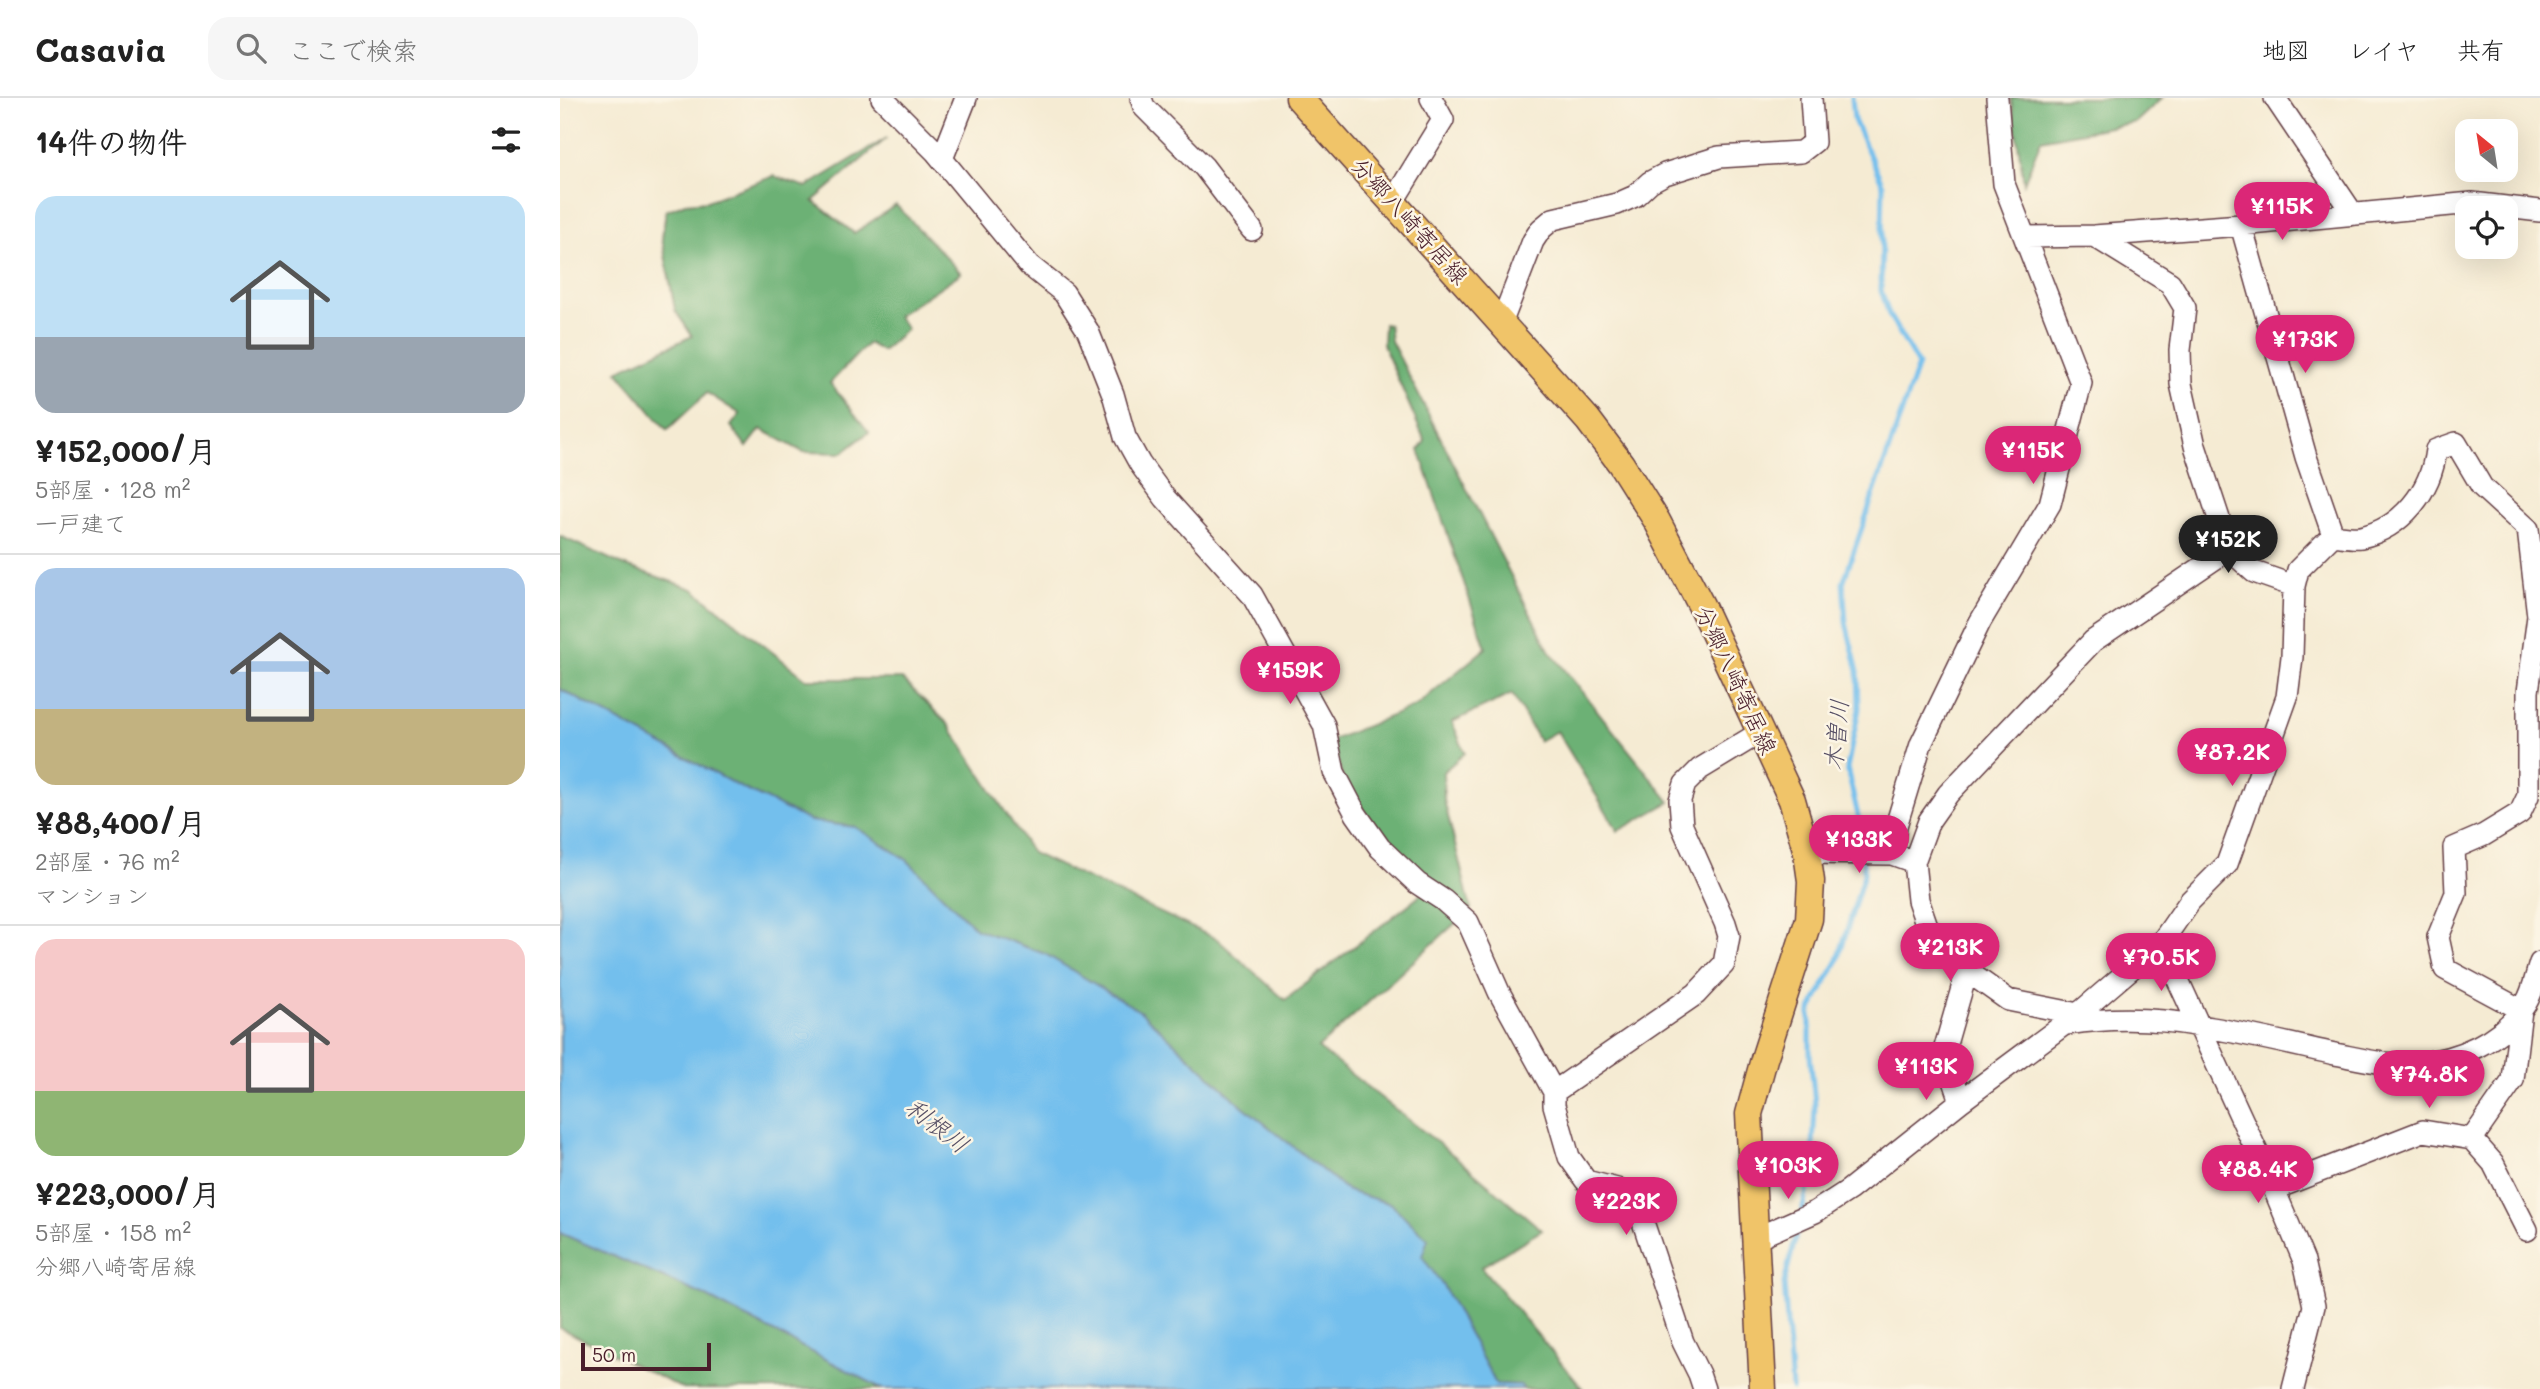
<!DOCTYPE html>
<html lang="ja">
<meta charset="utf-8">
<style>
body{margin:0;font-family:Mali,"Klee One",sans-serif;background:#f6f6f6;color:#222;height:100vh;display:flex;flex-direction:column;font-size:26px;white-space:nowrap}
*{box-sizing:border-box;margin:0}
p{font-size:23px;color:#767676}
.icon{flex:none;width:38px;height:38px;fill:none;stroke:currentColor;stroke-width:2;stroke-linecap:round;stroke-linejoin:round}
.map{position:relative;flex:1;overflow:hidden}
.sheet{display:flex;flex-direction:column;background:#fff;width:560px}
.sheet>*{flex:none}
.needle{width:46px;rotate:330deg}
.fabs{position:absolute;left:1895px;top:21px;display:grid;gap:14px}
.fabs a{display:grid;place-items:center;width:63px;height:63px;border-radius:14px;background:#fff;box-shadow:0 7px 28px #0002;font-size:35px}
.scale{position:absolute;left:21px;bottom:18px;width:130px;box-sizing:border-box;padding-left:7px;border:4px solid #4a1f2b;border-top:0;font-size:19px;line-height:24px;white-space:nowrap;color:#4a1f2b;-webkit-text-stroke:5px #fcf5e5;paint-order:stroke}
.price{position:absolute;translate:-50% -60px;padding:0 16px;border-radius:24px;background:#db2777;color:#fff;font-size:23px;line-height:46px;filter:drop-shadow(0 2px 4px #0008)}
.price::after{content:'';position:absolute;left:50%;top:42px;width:21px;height:16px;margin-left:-10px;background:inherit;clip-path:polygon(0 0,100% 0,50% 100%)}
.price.current{background:#222;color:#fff}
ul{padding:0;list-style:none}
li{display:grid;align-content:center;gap:14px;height:371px;padding:0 35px}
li+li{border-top:2px solid #e0e0e0}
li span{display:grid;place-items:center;height:217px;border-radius:21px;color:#555}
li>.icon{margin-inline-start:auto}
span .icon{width:126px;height:126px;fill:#fffc;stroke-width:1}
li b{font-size:30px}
h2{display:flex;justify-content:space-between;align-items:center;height:84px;padding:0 35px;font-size:30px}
header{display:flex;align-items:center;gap:42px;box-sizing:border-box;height:98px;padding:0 35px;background:#fff;border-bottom:2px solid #e0e0e0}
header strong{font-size:33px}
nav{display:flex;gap:38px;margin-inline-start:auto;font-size:24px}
.search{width:490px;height:63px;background:#f6f6f6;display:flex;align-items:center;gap:18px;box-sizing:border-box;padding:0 24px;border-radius:21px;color:#767676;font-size:26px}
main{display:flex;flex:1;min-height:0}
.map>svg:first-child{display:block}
.forest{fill:#6cb175;stroke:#5b6850;stroke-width:2}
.water{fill:#73bfed;stroke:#5e6f8c;stroke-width:2}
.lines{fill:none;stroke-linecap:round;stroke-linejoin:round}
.stream{stroke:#73bfed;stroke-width:5}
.minor-casing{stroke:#643e44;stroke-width:24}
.major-casing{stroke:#643e44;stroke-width:29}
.minor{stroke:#fff;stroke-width:21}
.major{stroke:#f0c469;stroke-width:26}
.labels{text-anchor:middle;stroke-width:5;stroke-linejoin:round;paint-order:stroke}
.street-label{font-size:23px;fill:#4a1f2b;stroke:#fcf5e5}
.water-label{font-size:24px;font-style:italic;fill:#564f65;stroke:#fcf5e5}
</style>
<header>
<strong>Casavia</strong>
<div class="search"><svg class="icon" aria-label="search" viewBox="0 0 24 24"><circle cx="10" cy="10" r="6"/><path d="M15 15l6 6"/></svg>ここで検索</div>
<nav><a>地図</a><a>レイヤ</a><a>共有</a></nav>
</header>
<main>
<section class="sheet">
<h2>14件の物件<svg class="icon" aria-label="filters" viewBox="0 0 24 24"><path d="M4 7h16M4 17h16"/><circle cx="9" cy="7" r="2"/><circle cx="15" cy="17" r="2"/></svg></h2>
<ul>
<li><span style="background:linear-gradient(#bfe0f5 65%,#9aa5b1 0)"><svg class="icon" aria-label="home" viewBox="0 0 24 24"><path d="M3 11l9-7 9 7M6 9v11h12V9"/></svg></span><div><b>¥152,000/月</b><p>5部屋 · 128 m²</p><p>一戸建て</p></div></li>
<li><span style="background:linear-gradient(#a9c7e8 65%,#c2b280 0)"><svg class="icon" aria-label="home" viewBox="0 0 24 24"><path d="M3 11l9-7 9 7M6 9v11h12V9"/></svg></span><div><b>¥88,400/月</b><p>2部屋 · 76 m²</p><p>マンション</p></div></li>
<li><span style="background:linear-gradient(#f6c9c9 70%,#8fb573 0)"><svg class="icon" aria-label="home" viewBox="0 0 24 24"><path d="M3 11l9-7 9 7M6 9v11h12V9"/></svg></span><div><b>¥223,000/月</b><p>5部屋 · 158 m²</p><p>分郷八崎寄居線</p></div></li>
</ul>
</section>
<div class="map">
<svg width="1980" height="1291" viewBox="0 0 1980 1291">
<rect width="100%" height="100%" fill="#fcf5e5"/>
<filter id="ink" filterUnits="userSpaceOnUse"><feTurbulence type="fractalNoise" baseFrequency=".0143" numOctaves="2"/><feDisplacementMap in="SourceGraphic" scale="14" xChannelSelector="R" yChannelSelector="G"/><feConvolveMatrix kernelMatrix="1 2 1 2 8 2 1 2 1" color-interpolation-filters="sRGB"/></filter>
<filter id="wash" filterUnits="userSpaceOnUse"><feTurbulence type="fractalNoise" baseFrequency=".00686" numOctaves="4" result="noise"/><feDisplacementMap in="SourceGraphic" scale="28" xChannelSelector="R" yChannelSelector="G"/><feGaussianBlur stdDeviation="1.57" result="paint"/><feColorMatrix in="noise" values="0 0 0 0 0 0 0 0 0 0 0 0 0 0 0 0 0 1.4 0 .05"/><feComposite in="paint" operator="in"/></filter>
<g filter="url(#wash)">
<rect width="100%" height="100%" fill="#f5ebd3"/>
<path class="forest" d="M 1451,0 L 1602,0 L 1576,24 L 1481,42 L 1464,85 Z
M 327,40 L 253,103 L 294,135 L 336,107 L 401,175 L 337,218 L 347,231 L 322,253 L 308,245 L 270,285 L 309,334 L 282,355 L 243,354 L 201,331 L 187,349 L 171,328 L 180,316 L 147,295 L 107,332 L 57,273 L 132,238 L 115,212 L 102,140 L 106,113 L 125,105 L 147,103 L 214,78 L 246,89 Z
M 824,226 L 829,227 L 831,243 L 989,552 L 1110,704 L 1058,733 L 997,633 L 979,643 L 952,596 L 892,624 L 905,655 L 883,674 L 884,702 L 911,811 L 758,950 L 897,1060 L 982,1132 L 921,1169 L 1023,1291 L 963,1291 L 960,1287 L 936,1286 L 883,1188 L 861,1158 L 867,1140 L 831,1106 L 788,1093 L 679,1005 L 581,914 L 485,856 L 416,831 L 347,762 L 295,729 L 250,723 L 178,688 L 0,591 L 0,438 L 63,467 L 133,491 L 246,581 L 342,581 L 388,626 L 472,755 L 657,841 L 725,902 L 857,800 L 868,784 L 826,742 L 784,685 L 772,642 L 856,608 L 926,550 L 859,352 L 865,343 L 823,247 Z
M 0,1135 L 143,1197 L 323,1291 L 123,1291 L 0,1230 Z"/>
<path class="water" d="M 0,591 L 178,688 L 250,723 L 295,729 L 347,762 L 416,831 L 485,856 L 581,914 L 679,1005 L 788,1093 L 831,1106 L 868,1141 L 862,1158 L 883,1188 L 936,1286 L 961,1287 L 963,1291 L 323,1291 L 143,1197 L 0,1135 Z"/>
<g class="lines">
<path class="stream" d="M 1292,0 L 1294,22 L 1323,87 L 1321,192 L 1329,217 L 1358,267 L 1283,485 L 1286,525 L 1298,574 L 1299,611 L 1287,670 L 1302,735 L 1303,751
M 1242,1113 L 1252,1073 L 1255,1006 L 1250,957 L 1250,913 L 1278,862 L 1304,776 L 1303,761
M 1232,1291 L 1224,1185 L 1238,1129"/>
</g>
</g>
<g filter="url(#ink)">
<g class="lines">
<g class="minor-casing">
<path id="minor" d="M 322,0 L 376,54 L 469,167 L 504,195 L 528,233 L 553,296 L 565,339 L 580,366 L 605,400 L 692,497 L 764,627 L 774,674 L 796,716 L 820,750 L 857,785 L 883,802 L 908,824 L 939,894 L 994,994 L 994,1007 L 1009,1059 L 1026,1083 L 1057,1091 L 1077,1106 L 1123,1244 L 1139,1276 L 1144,1291
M 581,0 L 584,9 L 644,69 L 692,132
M 1715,0 L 1793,116
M 382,61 L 406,0
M 832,105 L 883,22 L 871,0
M 1681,127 L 1746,359 L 1773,437
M 1466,139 L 1534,138 L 1681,127 L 1912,105 L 1980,113
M 941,226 L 973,143 L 981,131 L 993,121 L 1057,106 L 1075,98 L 1090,84 L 1105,76 L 1159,59 L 1241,54 L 1254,44 L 1251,0
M 1669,451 L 1694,474 L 1734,488
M 1247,755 L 1332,756 L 1346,761
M 1332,756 L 1336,728 L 1361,646 L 1420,524 L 1490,406 L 1521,285 L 1444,86 L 1437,0
M 1601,845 L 1714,1091 L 1744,1163 L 1754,1208 L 1733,1291
M 1518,916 L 1448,902 L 1407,873 L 1367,828 L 1358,802 L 1354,764 L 1369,723 L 1388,696 L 1533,543 L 1669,451 L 1635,348 L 1621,286 L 1620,252 L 1625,210 L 1610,185 L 1534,138
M 1508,926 C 1552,919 1596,920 1640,928 C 1685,935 1730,946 1775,956 C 1801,961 1828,968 1854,966 C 1898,962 1943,943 1966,905 C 1973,894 1976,877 1980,865
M 994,994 L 1136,896 L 1164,866 L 1169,838 L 1165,825 L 1122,728 L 1120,702 L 1125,686 L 1140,671 L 1201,634
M 1401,1003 L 1384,953 L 1407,873
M 1714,1091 L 1863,1033 L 1912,1041 L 1933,1065 L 1967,1132
M 1194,1141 L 1255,1114 L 1289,1092 L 1401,1003 L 1518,916 L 1601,845 L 1630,803 L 1667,766 L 1727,599 L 1732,559 L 1734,488 L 1738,472 L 1773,437 C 1782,438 1792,440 1801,439 C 1842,430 1871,393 1876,352 L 1896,345 L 1922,389 L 1968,431 L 1978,518 L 1968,594 L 1968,698 L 1960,715 L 1924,737 L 1894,750 L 1896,795 L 1878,839 L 1885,871 L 1961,912 L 1953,982 L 1912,1041"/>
</g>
<g class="major-casing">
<path id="major" d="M 739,0 L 1028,322 L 1061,366 L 1097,423 L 1141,507 L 1232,702 L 1247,755 L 1251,783 L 1249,821 L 1204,961 L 1189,1016 L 1203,1291"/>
</g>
<use href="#minor" class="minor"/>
<use href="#major" class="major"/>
</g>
</g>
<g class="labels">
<g class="street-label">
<text transform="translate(850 123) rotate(48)" y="8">分郷八崎寄居線</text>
<text transform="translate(1176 582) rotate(65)" y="8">分郷八崎寄居線</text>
</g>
<g class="water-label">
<text transform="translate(1277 637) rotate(-85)" y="8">木曽川</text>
<text transform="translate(377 1028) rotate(38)" y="8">利根川</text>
</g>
</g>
</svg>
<div class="fabs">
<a><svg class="needle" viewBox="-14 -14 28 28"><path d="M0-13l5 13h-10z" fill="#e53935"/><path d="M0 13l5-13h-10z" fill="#767676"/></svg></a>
<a><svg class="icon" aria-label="locate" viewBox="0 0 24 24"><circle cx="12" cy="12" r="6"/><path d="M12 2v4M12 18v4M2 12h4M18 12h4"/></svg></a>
</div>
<div class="scale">50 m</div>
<b class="price" style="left:1722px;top:144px">¥115K</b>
<b class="price" style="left:1745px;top:277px">¥173K</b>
<b class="price" style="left:1473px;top:388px">¥115K</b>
<b class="price current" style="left:1668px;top:477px">¥152K</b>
<b class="price" style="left:730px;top:608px">¥159K</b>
<b class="price" style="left:1672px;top:690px">¥87.2K</b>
<b class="price" style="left:1299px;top:777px">¥133K</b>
<b class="price" style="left:1390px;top:885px">¥213K</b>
<b class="price" style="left:1601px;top:895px">¥70.5K</b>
<b class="price" style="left:1366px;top:1004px">¥113K</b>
<b class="price" style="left:1869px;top:1012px">¥74.8K</b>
<b class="price" style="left:1228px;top:1103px">¥103K</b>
<b class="price" style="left:1698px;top:1107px">¥88.4K</b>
<b class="price" style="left:1066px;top:1139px">¥223K</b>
</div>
</main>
